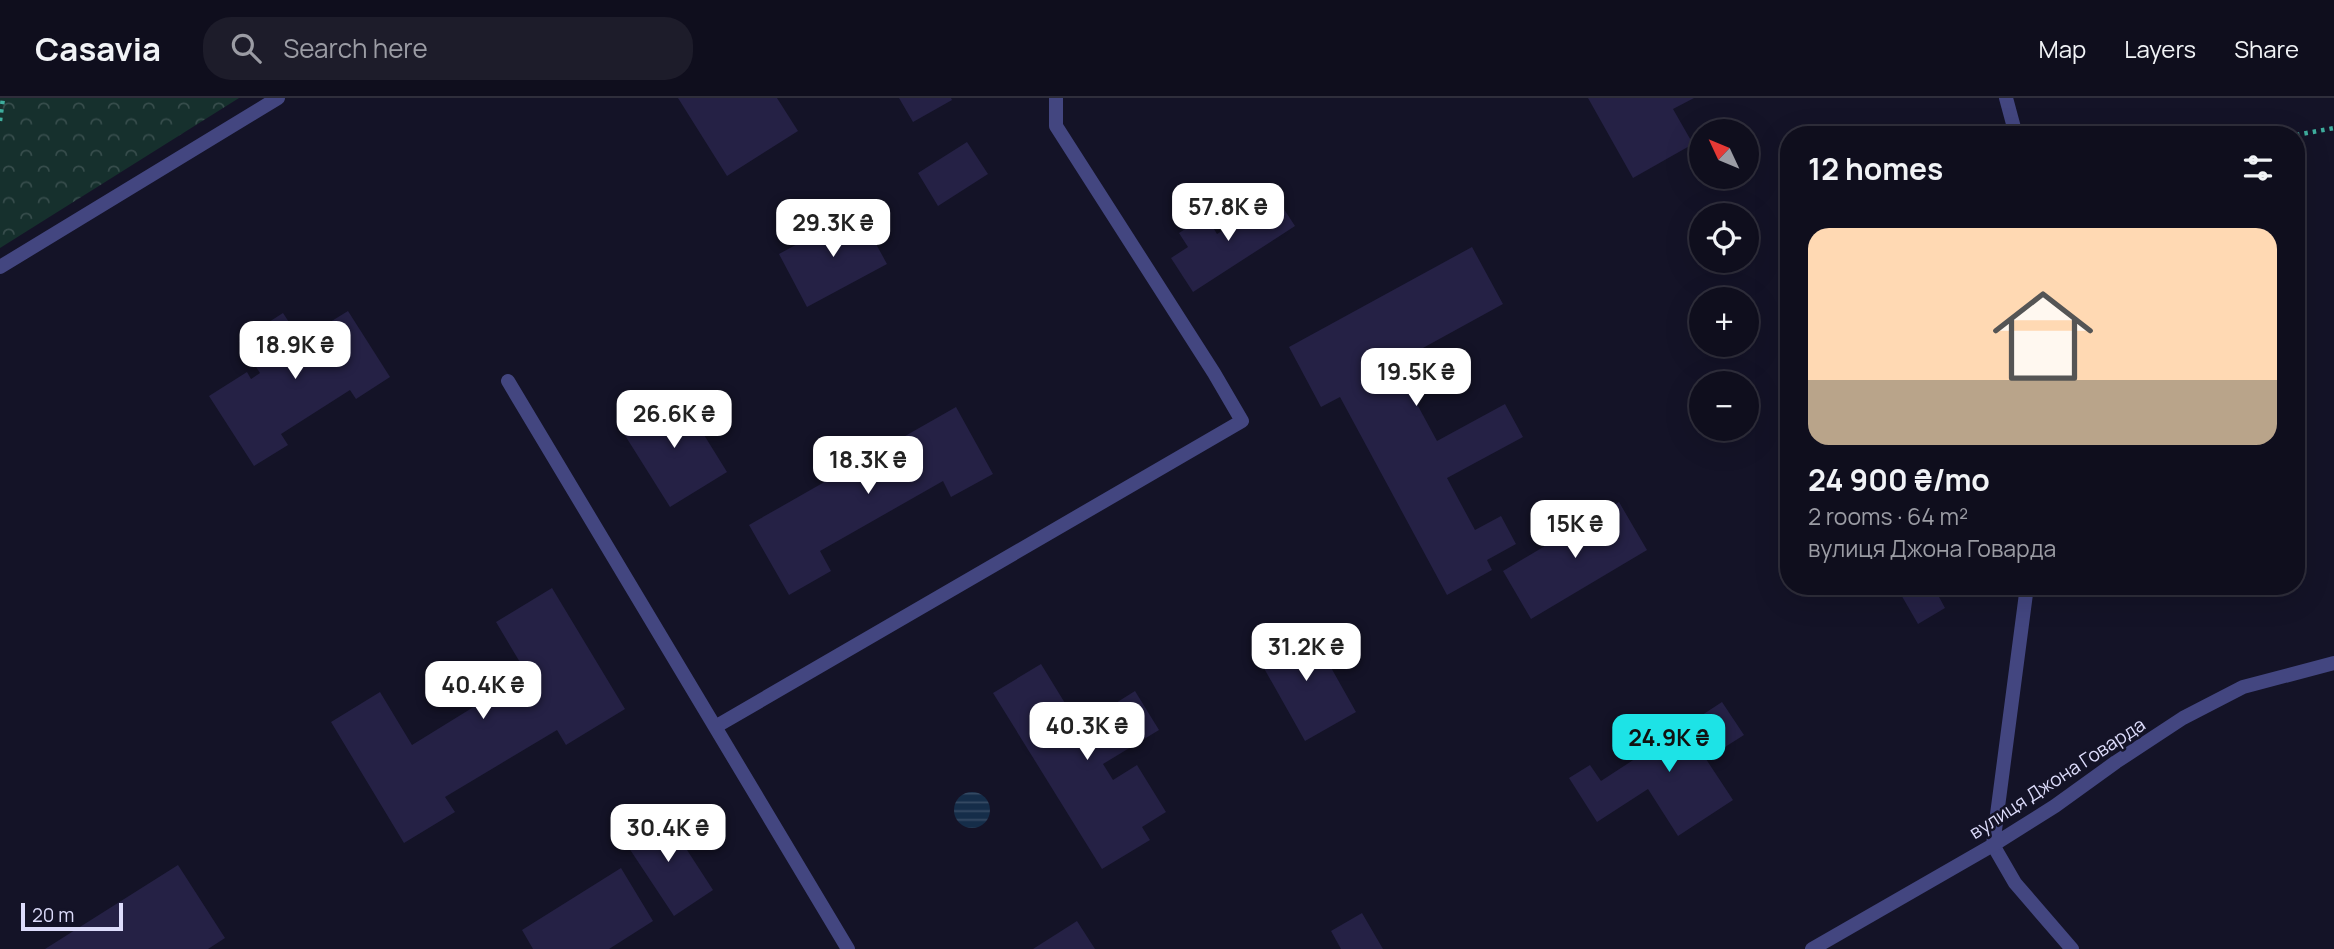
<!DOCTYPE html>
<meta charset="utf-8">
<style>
body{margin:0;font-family:Manrope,sans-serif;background:#1d1c2a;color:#f1f3f6;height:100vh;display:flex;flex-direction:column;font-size:26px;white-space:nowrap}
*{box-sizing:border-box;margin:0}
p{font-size:23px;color:#9b9ca4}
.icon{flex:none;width:38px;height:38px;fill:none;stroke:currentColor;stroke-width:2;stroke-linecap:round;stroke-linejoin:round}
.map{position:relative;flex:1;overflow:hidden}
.details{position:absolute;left:1780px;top:28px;width:525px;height:469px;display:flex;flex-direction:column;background:#0f0e1d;border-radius:28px;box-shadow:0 7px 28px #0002,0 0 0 2px #2f2e3b}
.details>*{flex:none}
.needle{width:46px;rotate:314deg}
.fabs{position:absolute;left:1689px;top:21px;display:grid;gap:14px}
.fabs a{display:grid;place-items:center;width:70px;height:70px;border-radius:50%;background:#0f0e1d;box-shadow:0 7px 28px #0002,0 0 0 2px #2f2e3b;font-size:35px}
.scale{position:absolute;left:21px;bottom:18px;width:102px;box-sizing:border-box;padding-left:7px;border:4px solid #dddcfb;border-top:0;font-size:19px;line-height:24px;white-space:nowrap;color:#dddcfb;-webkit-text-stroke:5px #141327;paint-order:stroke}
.price{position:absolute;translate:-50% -60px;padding:0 16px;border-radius:14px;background:#fff;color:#222;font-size:23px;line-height:46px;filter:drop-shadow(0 2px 4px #0008)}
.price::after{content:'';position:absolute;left:50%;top:42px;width:21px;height:16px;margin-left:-10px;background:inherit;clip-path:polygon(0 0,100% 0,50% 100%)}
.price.on{background:#1de3e6;color:#111}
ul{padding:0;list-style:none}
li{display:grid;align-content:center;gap:14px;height:371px;padding:0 28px}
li+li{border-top:2px solid #2f2e3b}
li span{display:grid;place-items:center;height:217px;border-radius:21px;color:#555}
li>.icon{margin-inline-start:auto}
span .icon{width:126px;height:126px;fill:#fffc;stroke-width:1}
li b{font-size:30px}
h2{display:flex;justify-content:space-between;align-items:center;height:84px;padding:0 28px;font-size:30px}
header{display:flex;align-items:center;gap:42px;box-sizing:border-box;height:98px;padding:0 35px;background:#0f0e1d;border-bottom:2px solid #2f2e3b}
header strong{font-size:33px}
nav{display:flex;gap:38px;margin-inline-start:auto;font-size:24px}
.search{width:490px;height:63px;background:#1d1c2a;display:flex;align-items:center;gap:18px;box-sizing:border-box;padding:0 24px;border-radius:28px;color:#9b9ca4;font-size:26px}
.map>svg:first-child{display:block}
.park{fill:url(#park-crowns)}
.water{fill:url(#water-rules)}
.building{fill:#252145}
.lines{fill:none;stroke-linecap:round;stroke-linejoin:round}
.path{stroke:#3ead9d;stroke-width:4.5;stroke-dasharray:3.5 5;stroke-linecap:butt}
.service{stroke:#434680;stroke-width:14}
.minor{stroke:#434680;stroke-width:14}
.labels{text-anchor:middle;stroke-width:5;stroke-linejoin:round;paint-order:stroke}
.street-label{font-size:19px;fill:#dddcfb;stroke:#141327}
</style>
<header>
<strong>Casavia</strong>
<div class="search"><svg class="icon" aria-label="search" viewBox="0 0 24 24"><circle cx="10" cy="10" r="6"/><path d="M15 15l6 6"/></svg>Search here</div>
<nav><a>Map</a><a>Layers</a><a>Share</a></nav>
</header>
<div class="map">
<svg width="2334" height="851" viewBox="0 0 2334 851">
<defs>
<pattern id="park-crowns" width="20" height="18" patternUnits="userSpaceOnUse" patternTransform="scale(1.75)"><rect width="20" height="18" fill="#16302d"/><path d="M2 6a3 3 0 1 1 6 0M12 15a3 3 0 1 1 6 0" fill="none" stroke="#374d4c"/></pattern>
<pattern id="water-rules" width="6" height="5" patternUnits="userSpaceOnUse" patternTransform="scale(1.75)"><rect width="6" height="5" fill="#152d49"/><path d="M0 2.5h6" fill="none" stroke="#374b64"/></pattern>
</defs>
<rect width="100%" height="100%" fill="#141327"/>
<path class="park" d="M 0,0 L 239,0 L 0,150 Z"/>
<path class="water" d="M954 712a18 18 0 1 1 36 0a18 18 0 1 1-36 0Z"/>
<path class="building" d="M 678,0 L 777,0 L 798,33 L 727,78 Z
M 899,0 L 951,0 L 952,2 L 913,24 Z
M 1588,0 L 1694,0 L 1673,11 L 1693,46 L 1633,80 Z
M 967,44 L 988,76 L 938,108 L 918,75 Z
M 1276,99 L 1295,128 L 1193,194 L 1171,160 L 1188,149 L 1179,135 L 1206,118 L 1217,136 Z
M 858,113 L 887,166 L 807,209 L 779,156 Z
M 1472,149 L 1503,206 L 1412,256 L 1429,287 L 1412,297 L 1437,343 L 1505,306 L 1523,339 L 1447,380 L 1475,432 L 1501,418 L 1516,446 L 1487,462 L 1492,472 L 1447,497 L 1340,299 L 1321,309 L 1289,249 Z
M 348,213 L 390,279 L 356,301 L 350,292 L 281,336 L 288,347 L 254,368 L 209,298 L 247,274 L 251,281 L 260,275 L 239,243 L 283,215 L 306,250 L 313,245 L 309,237 Z
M 678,295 L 727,374 L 670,409 L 621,331 Z
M 956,309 L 993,376 L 951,399 L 943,383 L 820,453 L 831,473 L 789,497 L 749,427 Z
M 1619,404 L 1647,452 L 1531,521 L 1503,473 Z
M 1896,488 L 1933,488 L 1945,510 L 1918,526 Z
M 552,490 L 625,611 L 566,647 L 557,632 L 445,699 L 455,714 L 404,745 L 331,624 L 380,594 L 412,647 L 527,576 L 496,524 Z
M 1307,527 L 1356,614 L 1305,643 L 1256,556 Z
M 1041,566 L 1079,628 L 1135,593 L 1159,632 L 1103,666 L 1113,682 L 1137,667 L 1166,714 L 1142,729 L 1150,742 L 1102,771 L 993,595 Z
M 1722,604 L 1744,637 L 1706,661 L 1733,702 L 1678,738 L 1648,691 L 1597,724 L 1569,680 L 1590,667 L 1601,683 Z
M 663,715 L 713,792 L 674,818 L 623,741 Z
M 178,767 L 225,840 L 208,851 L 45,851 Z
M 621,770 L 653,823 L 609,851 L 533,851 L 522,832 Z
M 1362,815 L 1383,851 L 1341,851 L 1331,833 Z
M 1077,823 L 1095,851 L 1033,851 Z"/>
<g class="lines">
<path class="path" d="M 0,23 L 3,0
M 2296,37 L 2334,30"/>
<path class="service" d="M 0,169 L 278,0
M 508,283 L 848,851
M 715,629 L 1242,323 L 1214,275 L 1056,28 L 1056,0
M 1993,747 L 2015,785 L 2072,851"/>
<path class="minor" d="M 2006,0 L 2016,37
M 1993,747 L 2027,488
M 1812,851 L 1993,747 L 2055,708 L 2116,664 L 2183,620 L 2243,589 L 2334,565"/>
</g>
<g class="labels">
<g class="street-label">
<text transform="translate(2057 680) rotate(-33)" y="7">вулиця Джона Говарда</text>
</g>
</g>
</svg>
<div class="fabs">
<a><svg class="needle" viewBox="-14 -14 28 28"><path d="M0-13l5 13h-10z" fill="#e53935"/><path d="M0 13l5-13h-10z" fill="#9b9ca4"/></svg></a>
<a><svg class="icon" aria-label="locate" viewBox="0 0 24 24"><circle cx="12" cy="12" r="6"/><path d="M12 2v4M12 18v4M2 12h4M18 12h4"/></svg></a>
<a>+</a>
<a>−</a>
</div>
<div class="scale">20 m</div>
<b class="price" style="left:1228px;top:145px">57.8K ₴</b>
<b class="price" style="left:833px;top:161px">29.3K ₴</b>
<b class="price" style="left:295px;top:283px">18.9K ₴</b>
<b class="price" style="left:1416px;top:310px">19.5K ₴</b>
<b class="price" style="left:674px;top:352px">26.6K ₴</b>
<b class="price" style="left:868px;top:398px">18.3K ₴</b>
<b class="price" style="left:1575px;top:462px">15K ₴</b>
<b class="price" style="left:1306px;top:585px">31.2K ₴</b>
<b class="price" style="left:483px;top:623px">40.4K ₴</b>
<b class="price" style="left:1087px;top:664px">40.3K ₴</b>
<b class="price on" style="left:1669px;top:676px">24.9K ₴</b>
<b class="price" style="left:668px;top:766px">30.4K ₴</b>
<section class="details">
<h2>12 homes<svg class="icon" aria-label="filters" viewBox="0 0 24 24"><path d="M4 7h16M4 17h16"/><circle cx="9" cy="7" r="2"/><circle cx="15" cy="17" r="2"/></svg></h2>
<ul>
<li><span style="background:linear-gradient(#ffd9b3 70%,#b9a48a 0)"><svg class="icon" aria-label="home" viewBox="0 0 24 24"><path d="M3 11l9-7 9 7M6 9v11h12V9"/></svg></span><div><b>24 900 ₴/mo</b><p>2 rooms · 64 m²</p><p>вулиця Джона Говарда</p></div></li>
</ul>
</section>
</div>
